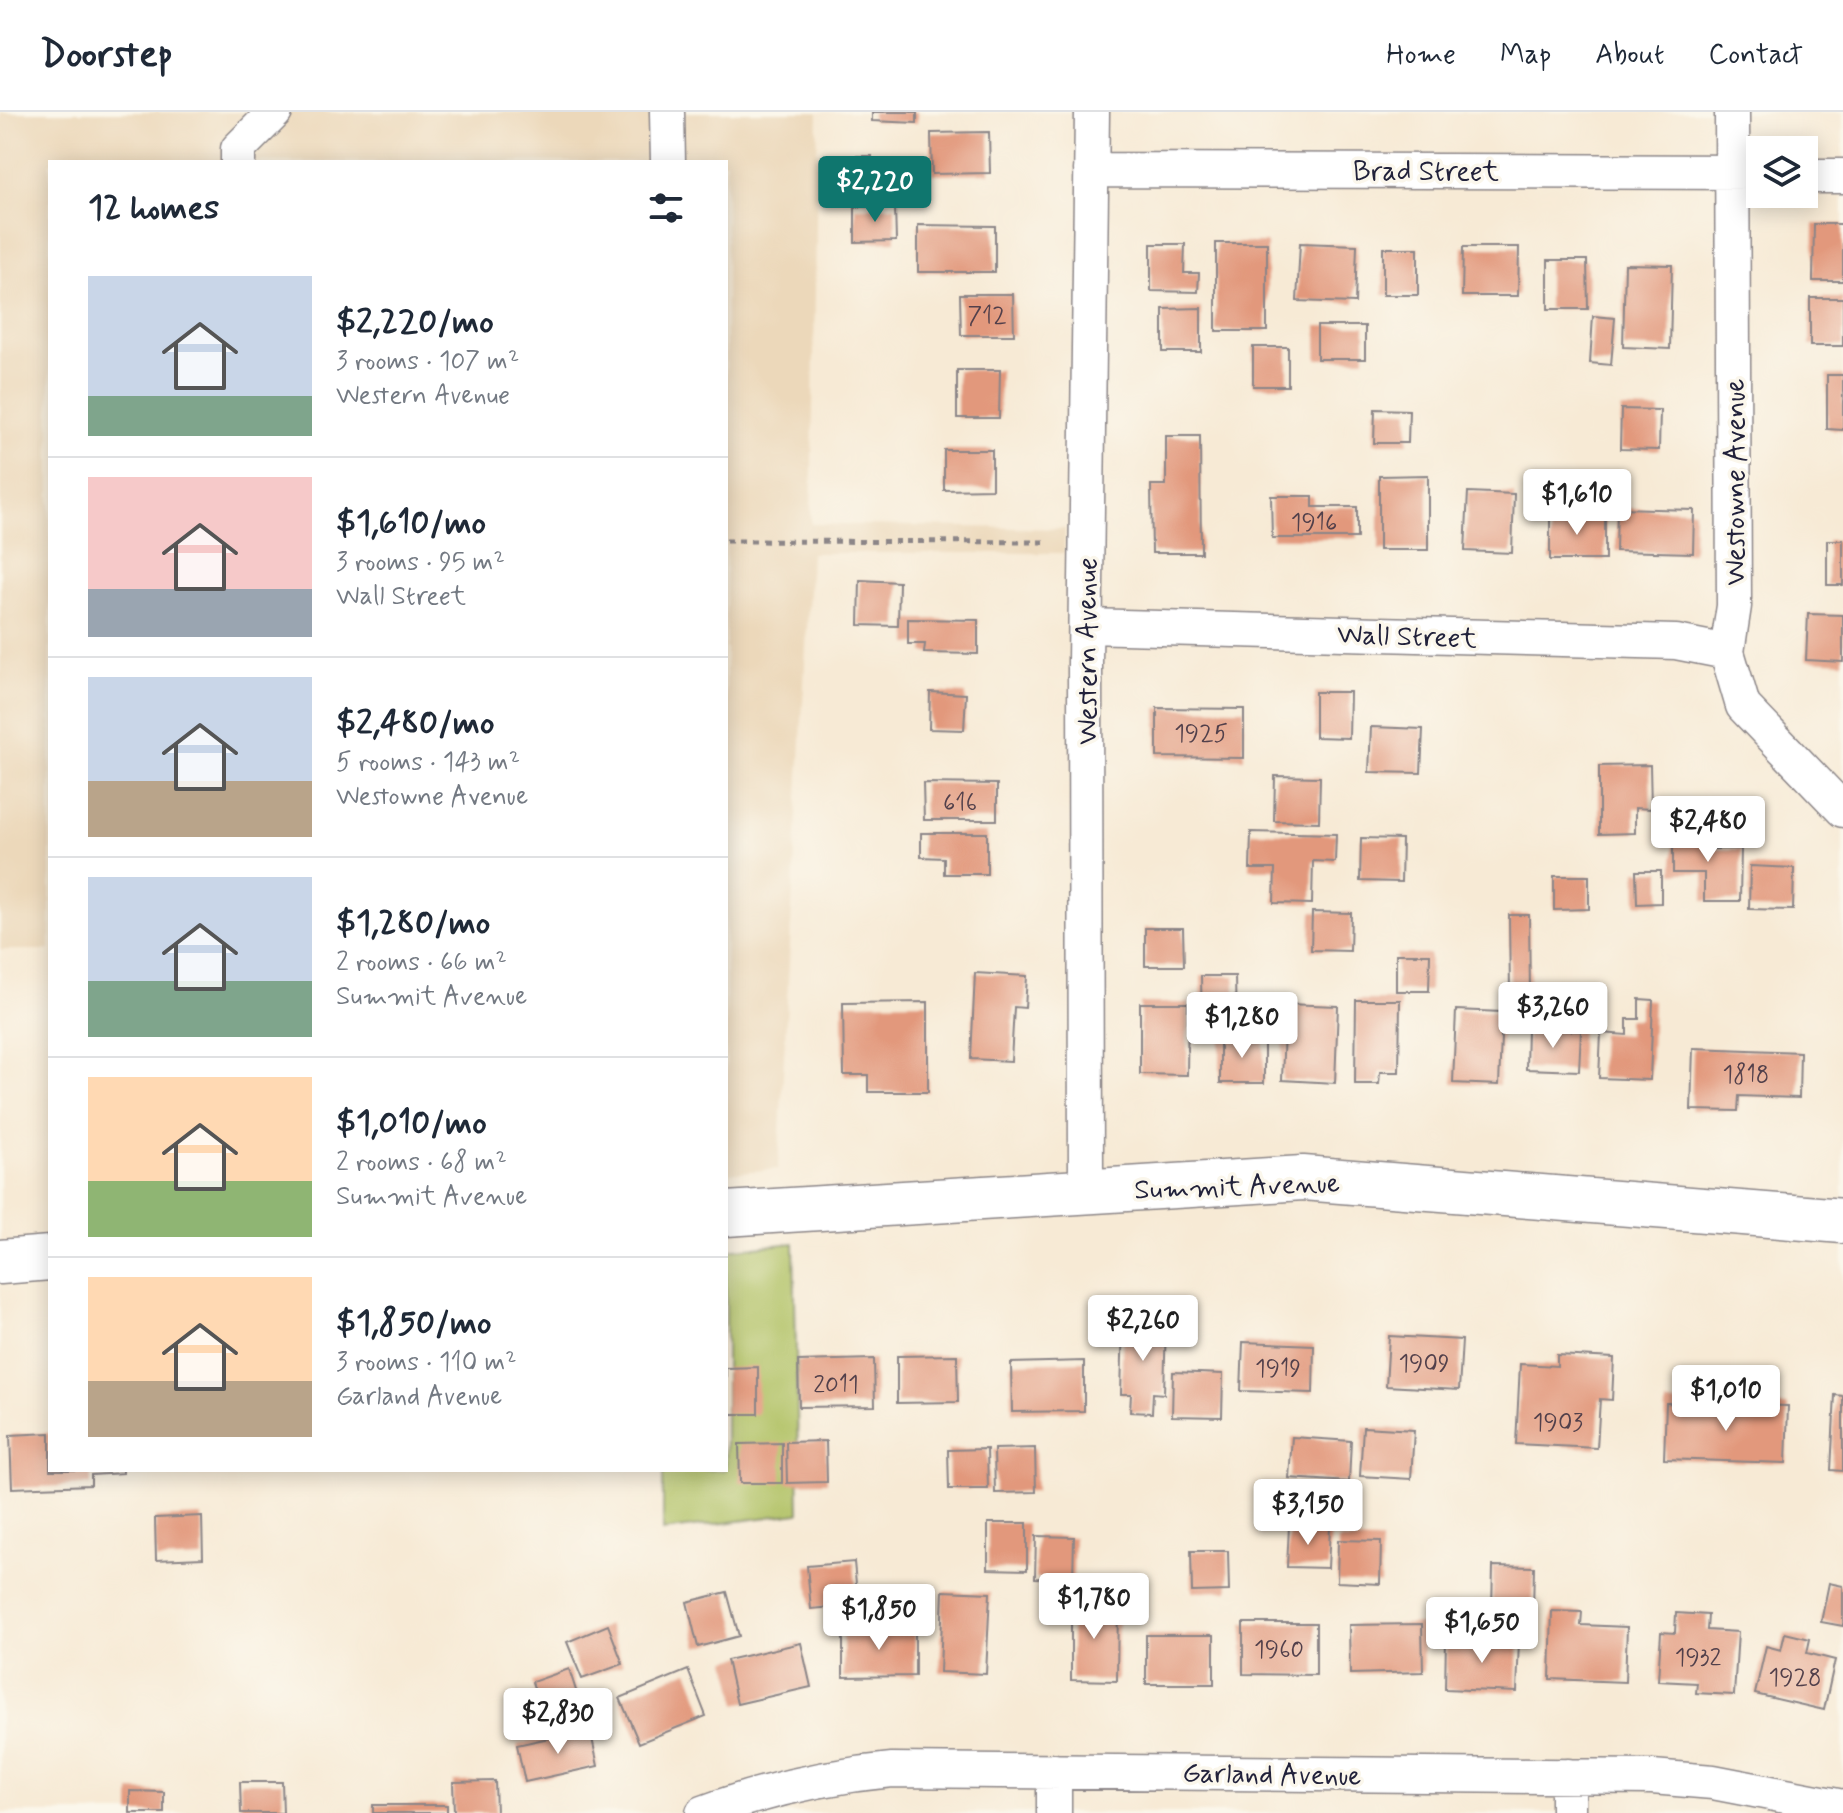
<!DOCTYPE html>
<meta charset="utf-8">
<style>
body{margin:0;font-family:Mynerve,sans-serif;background:#f6f6f7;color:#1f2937;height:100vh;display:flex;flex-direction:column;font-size:30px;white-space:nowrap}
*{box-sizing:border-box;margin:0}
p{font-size:26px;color:#747a83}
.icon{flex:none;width:44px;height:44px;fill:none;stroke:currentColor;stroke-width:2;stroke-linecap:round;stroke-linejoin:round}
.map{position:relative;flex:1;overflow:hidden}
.drawer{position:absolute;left:48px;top:48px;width:680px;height:1312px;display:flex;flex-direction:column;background:#fff;border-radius:0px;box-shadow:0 4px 20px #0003}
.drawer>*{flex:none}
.fabs{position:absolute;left:1746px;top:24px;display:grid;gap:16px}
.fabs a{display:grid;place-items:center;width:72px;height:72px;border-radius:0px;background:#fff;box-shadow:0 4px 20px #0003;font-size:40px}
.price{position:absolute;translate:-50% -68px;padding:0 18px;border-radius:8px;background:#fff;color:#222;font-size:26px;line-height:52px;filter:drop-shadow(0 2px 4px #0008)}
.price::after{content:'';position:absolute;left:50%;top:48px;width:24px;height:18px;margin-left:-12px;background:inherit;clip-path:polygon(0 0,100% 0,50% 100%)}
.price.current{background:#0f766e;color:#fff}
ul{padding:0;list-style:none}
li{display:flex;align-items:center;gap:24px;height:200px;padding:0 40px}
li+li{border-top:2px solid #e0e1e3}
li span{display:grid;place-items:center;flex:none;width:224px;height:160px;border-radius:0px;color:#555}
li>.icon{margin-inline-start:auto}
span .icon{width:96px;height:96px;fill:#fffc;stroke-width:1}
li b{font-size:34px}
h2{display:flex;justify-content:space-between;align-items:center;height:96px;padding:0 40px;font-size:34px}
header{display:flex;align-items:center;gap:48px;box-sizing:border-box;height:112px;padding:0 40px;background:#fff;border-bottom:2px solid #e0e1e3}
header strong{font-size:38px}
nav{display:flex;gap:44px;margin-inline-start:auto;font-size:28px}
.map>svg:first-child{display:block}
.built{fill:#ecd8ba}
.green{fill:#b0c164;stroke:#697250;stroke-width:2}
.building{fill:#e2987b}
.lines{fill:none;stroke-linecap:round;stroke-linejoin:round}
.minor-casing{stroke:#8c8688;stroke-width:37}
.major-casing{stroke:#8c8688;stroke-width:47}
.path{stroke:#8c8688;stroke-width:5;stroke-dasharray:6 6;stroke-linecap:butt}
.minor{stroke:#fff;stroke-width:34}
.major{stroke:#fff;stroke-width:44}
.labels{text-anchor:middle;stroke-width:7;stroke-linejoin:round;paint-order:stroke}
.number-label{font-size:24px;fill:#52404b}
.street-label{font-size:28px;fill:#22223b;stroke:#fbf7ec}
</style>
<header>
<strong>Doorstep</strong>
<nav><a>Home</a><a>Map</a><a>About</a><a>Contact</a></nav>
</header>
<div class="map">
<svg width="1843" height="1701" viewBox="0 0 1843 1701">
<rect width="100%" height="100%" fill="#fbf7ec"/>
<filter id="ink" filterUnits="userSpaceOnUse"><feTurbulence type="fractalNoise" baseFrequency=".0125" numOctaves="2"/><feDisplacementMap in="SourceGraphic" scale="16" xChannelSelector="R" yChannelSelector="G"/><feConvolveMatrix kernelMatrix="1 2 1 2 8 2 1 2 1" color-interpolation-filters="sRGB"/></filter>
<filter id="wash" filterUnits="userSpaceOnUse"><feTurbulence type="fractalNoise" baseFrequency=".006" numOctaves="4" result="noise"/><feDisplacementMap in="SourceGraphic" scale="32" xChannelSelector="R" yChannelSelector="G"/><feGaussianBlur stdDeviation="1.8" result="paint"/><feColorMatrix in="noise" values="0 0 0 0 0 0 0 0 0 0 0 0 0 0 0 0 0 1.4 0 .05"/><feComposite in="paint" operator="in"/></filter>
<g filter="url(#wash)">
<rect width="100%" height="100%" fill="#f7ead5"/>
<path class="built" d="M 0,0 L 818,0 L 811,412 L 1065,417 L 1064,441 L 811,441 L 778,1057 L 726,1061 L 726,50 L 50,50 L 50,838 L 0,838 Z"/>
<path class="green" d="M 794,1131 L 799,1401 L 663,1419 L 663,1358 L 726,1358 L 726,1138 Z"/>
<g id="blocks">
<path class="building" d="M 872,0 L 917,0 L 917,11 L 872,9 Z
M 989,20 L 990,61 L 932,62 L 931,21 Z
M 846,44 L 872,44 L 872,85 L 846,85 Z
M 895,94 L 896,129 L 855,130 L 855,95 Z
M 1814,112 L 1843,112 L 1843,169 L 1813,169 Z
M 918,113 L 995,114 L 995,160 L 918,160 Z
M 1216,131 L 1267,131 L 1267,219 L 1216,219 Z
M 1300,131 L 1357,133 L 1355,191 L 1297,189 Z
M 1151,132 L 1185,132 L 1184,161 L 1199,161 L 1198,180 L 1151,179 Z
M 1463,135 L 1519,135 L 1518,184 L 1462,184 Z
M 1383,136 L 1418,136 L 1418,183 L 1383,183 Z
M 1548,148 L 1587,148 L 1588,197 L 1548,197 Z
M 1625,152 L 1672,153 L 1670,237 L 1623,235 Z
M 960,182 L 1013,182 L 1014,223 L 961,223 Z
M 1810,186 L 1843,186 L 1843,234 L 1810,234 Z
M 1201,196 L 1201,240 L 1163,240 L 1163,197 Z
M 1593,204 L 1615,206 L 1611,253 L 1590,251 Z
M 1317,214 L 1365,214 L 1365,247 L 1317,247 Z
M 1253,235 L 1288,235 L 1288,274 L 1253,274 Z
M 957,258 L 1000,258 L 999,306 L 957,306 Z
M 1827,263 L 1843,263 L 1843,318 L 1827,317 Z
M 1375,297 L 1409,298 L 1408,331 L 1374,331 Z
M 1621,297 L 1660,298 L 1659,338 L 1620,337 Z
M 1166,324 L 1200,324 L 1201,441 L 1152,441 L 1151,373 L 1166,373 Z
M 944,338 L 992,338 L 992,377 L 944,378 Z
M 1428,363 L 1428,438 L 1379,438 L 1379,364 Z
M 1468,380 L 1514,382 L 1512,441 L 1465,439 Z
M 1271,384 L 1313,384 L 1313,395 L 1357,395 L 1357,426 L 1272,426 Z
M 1617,396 L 1694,398 L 1693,441 L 1616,439 Z
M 1550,401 L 1605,402 L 1605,448 L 1550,448 Z
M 1827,428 L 1843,428 L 1843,473 L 1827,473 Z
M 860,468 L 899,470 L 898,514 L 859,513 Z
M 1808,502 L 1843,503 L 1843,550 L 1806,548 Z
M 908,507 L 978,508 L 978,542 L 924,541 L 925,532 L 908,532 Z
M 930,580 L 966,582 L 964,618 L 929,617 Z
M 1315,580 L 1350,580 L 1349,626 L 1315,625 Z
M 1157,596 L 1244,597 L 1244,646 L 1157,645 Z
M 1371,615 L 1423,617 L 1421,661 L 1369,660 Z
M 1650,653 L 1651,697 L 1635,696 L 1635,721 L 1599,722 L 1599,654 Z
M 1275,664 L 1320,665 L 1319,710 L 1274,709 Z
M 923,671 L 997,672 L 997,708 L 924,708 Z
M 1673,716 L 1709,716 L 1708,737 L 1741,737 L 1740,789 L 1704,789 L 1704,761 L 1673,761 Z
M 1251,720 L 1336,722 L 1335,750 L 1313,749 L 1312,792 L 1274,791 L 1275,757 L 1250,757 Z
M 921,721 L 987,721 L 987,762 L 944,762 L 944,746 L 921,745 Z
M 1361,726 L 1402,727 L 1401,770 L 1360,769 Z
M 1750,754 L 1794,756 L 1793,798 L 1749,797 Z
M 1636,759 L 1661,759 L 1661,791 L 1637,792 Z
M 1554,764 L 1589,764 L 1589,797 L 1554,798 Z
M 1312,800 L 1351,801 L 1350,839 L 1311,838 Z
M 1509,803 L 1529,803 L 1530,882 L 1510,882 Z
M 1145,816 L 1183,816 L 1184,854 L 1145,854 Z
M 1396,842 L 1430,842 L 1429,879 L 1396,879 Z
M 975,861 L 1027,864 L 1025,896 L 1014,895 L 1011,949 L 971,947 Z
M 1201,864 L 1235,864 L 1236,913 L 1202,914 Z
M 1639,887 L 1653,888 L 1650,968 L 1599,966 L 1601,921 L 1627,923 L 1627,907 L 1639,907 Z
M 1356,888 L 1400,888 L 1399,960 L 1380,960 L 1379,972 L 1355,972 Z
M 928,890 L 928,980 L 868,980 L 868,963 L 844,963 L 843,891 Z
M 1140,891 L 1188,891 L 1187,963 L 1140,962 Z
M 1285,892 L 1338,894 L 1335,971 L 1282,968 Z
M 1456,898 L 1502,900 L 1499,973 L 1453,971 Z
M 1527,917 L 1581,919 L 1579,959 L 1526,957 Z
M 1220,924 L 1264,924 L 1264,971 L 1220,971 Z
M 1693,936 L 1800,940 L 1799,986 L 1739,984 L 1738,999 L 1691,998 Z
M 1123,1208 L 1166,1210 L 1164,1282 L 1153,1281 L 1152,1301 L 1130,1300 L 1131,1282 L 1121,1282 Z
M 1389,1224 L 1462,1228 L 1459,1278 L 1386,1274 Z
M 1243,1230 L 1314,1233 L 1313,1281 L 1241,1279 Z
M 957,1243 L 958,1290 L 897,1291 L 897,1244 Z
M 1557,1243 L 1614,1246 L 1612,1288 L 1600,1287 L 1597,1336 L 1516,1332 L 1520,1252 L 1557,1254 Z
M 874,1247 L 875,1294 L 799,1295 L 798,1249 Z
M 1084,1249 L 1084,1299 L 1012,1300 L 1011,1251 Z
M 758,1255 L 758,1302 L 726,1302 L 726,1256 Z
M 1173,1260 L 1223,1262 L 1222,1305 L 1172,1304 Z
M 1835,1283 L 1843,1284 L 1843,1359 L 1831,1358 Z
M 1666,1291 L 1788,1294 L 1786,1351 L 1664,1347 Z
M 1363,1315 L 1414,1318 L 1411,1367 L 1360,1364 Z
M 50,1321 L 50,1358 L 123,1358 L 123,1361 L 91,1363 L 91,1373 L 12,1376 L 10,1323 Z
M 1292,1325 L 1351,1329 L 1349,1370 L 1289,1366 Z
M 826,1329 L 827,1370 L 787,1371 L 786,1330 Z
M 782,1331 L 782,1371 L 740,1371 L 739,1332 Z
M 1035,1336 L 1036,1380 L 995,1381 L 994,1337 Z
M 987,1337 L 988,1377 L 949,1377 L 948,1338 Z
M 202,1404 L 203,1446 L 156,1448 L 155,1406 Z
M 988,1411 L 1027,1411 L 1027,1458 L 988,1457 Z
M 1289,1414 L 1330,1415 L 1328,1456 L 1287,1455 Z
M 1036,1424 L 1074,1425 L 1073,1467 L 1035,1466 Z
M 1338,1428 L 1381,1429 L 1380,1472 L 1337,1470 Z
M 1191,1439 L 1228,1439 L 1229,1479 L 1192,1480 Z
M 854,1450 L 858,1493 L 811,1497 L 807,1454 Z
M 1493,1454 L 1534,1455 L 1533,1499 L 1492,1497 Z
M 1829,1471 L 1843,1474 L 1843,1514 L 1821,1510 Z
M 943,1479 L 990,1481 L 986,1562 L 940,1560 Z
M 727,1480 L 739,1524 L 698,1535 L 687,1490 Z
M 1071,1489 L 1118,1489 L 1117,1569 L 1071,1568 Z
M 1552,1499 L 1582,1500 L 1581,1513 L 1627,1515 L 1625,1570 L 1550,1567 Z
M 1676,1501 L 1708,1503 L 1707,1518 L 1738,1520 L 1734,1583 L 1696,1581 L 1697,1571 L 1658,1569 L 1661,1520 L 1675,1521 Z
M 1243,1511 L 1316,1511 L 1316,1563 L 1243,1562 Z
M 1422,1512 L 1423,1560 L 1350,1562 L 1349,1513 Z
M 608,1513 L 623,1552 L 582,1567 L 567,1530 Z
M 843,1514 L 915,1515 L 915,1564 L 843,1565 Z
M 1785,1521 L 1810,1527 L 1807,1541 L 1835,1548 L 1824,1598 L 1755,1582 L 1766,1534 L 1781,1538 Z
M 1146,1523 L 1214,1523 L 1214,1572 L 1146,1572 Z
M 1446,1526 L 1519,1528 L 1517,1580 L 1445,1577 Z
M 801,1531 L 811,1575 L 737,1592 L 727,1548 Z
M 569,1557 L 580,1591 L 543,1603 L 532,1570 Z
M 688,1558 L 706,1604 L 639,1631 L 620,1586 Z
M 590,1617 L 598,1654 L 525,1670 L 517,1633 Z
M 495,1669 L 496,1701 L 454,1701 L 453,1670 Z
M 240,1670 L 282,1670 L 283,1701 L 241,1701 Z
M 130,1679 L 164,1680 L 164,1701 L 130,1701 Z
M 373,1693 L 447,1693 L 447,1701 L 373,1701 Z"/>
</g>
</g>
<g filter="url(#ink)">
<use href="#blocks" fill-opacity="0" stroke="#8c8688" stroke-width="2"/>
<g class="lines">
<g class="minor-casing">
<path id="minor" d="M 667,0 L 668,50
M 1732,0 L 1734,494 L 1727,540 L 1743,594 L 1843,698
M 238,50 L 238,37 L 275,0
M 1091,58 L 1760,60
M 1804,64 L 1843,64
M 1086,514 L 1676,530 L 1727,540
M 1086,1078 L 1085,551 L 1092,0
M 703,1701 C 765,1678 826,1664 892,1658 L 1652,1665 L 1713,1670 L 1843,1695
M 1054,1701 L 1054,1659
M 1568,1701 L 1568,1664"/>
</g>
<g class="major-casing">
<path id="major" d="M 726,1102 L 1303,1066 L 1843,1109
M 0,1150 L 50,1146"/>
</g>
<path class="path" d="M 726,429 L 1049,430"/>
<use href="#minor" class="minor"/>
<use href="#major" class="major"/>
</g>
</g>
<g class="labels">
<g class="number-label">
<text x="987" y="211">712</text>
<text x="1314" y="418">1916</text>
<text x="1201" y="629">1925</text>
<text x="960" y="698">616</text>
<text x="1746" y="970">1818</text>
<text x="1424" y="1259">1909</text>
<text x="1278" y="1264">1919</text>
<text x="836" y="1280">2011</text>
<text x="1558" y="1318">1903</text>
<text x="1279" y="1545">1960</text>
<text x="1698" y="1553">1932</text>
<text x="1795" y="1573">1928</text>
</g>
<g class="street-label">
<text x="1426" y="68">Brad Street</text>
<text transform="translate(1734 370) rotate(-90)" y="10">Westowne Avenue</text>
<text transform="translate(1407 523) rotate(2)" y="10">Wall Street</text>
<text transform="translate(1086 539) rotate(-90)" y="10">Western Avenue</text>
<text transform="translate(1237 1073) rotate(-2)" y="10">Summit Avenue</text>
<text transform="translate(1272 1661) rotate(1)" y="10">Garland Avenue</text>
</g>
</g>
</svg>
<div class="fabs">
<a><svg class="icon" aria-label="layers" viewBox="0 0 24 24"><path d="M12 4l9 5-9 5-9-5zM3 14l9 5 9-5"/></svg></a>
</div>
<b class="price current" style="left:875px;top:112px">$2,220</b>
<b class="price" style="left:1577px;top:425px">$1,610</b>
<b class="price" style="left:1708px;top:752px">$2,480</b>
<b class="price" style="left:1553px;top:938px">$3,260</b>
<b class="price" style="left:1242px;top:948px">$1,280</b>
<b class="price" style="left:1143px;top:1251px">$2,260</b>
<b class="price" style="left:1726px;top:1321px">$1,010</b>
<b class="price" style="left:1308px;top:1435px">$3,150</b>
<b class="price" style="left:1094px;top:1529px">$1,780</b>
<b class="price" style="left:879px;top:1540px">$1,850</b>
<b class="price" style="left:1482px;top:1553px">$1,650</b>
<b class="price" style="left:558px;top:1644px">$2,830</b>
<section class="drawer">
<h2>12 homes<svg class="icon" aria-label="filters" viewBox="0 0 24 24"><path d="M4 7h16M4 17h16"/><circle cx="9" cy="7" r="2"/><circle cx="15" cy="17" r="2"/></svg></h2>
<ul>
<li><span style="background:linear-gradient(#c9d6e8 75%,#7fa58c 0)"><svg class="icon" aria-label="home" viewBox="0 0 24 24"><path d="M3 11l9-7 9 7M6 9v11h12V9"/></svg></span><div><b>$2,220/mo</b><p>3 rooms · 107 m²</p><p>Western Avenue</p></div></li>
<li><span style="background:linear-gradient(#f6c9c9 70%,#9aa5b1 0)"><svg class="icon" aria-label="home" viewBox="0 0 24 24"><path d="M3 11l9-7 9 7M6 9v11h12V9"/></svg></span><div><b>$1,610/mo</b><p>3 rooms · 95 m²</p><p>Wall Street</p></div></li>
<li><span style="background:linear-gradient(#c9d6e8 65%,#b9a48a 0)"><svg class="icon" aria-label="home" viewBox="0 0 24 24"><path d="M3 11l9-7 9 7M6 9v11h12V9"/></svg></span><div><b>$2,480/mo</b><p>5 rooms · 143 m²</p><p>Westowne Avenue</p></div></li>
<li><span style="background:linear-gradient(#c9d6e8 65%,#7fa58c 0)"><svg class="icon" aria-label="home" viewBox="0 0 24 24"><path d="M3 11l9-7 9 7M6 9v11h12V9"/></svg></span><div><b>$1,280/mo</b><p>2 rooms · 66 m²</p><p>Summit Avenue</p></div></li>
<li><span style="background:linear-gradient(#ffd9b3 65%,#8fb573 0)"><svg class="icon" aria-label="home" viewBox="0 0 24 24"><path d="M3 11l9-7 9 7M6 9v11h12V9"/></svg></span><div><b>$1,010/mo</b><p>2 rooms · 68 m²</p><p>Summit Avenue</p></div></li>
<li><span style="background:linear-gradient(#ffd9b3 65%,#b9a48a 0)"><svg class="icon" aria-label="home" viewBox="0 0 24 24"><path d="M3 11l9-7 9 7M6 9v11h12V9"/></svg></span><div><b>$1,850/mo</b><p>3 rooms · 110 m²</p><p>Garland Avenue</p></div></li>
</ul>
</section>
</div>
